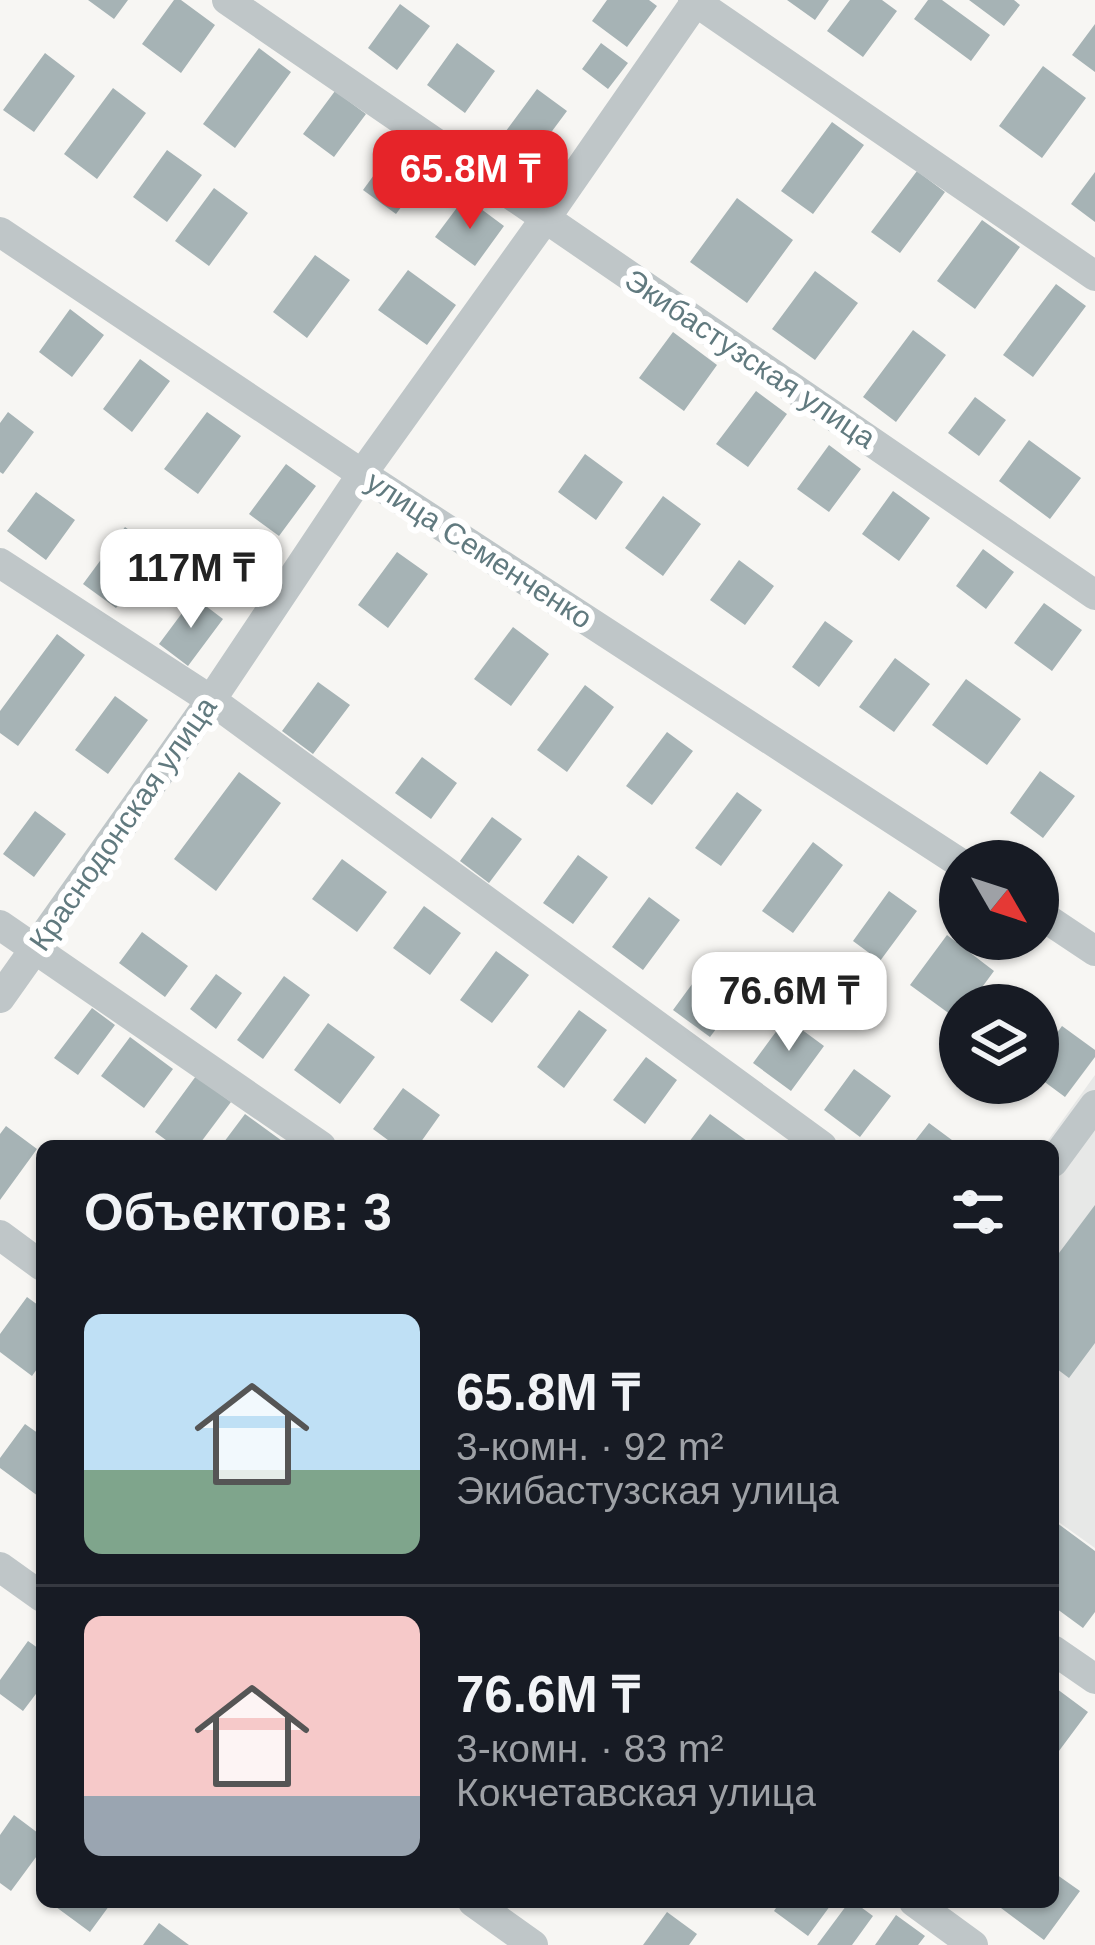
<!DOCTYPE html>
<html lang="ru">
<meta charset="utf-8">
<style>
body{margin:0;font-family:Helvetica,sans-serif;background:#20242c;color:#f1f3f6;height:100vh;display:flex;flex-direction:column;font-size:45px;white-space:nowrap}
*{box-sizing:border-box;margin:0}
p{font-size:39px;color:#9ea1a6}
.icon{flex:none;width:66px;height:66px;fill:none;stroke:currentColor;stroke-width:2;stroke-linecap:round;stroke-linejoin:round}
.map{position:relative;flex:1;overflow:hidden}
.side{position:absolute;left:36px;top:1140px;width:1023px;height:768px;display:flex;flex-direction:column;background:#171b24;border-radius:18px;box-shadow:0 3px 9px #0004}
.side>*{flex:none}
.needle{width:78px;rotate:129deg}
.tools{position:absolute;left:939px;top:840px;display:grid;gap:24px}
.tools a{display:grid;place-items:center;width:120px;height:120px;border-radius:50%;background:#171b24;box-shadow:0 3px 9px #0004;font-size:60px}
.price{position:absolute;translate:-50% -102px;padding:0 27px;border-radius:24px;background:#fff;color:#222;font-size:39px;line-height:78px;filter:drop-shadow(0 3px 6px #0008)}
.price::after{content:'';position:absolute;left:50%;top:72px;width:36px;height:27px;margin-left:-18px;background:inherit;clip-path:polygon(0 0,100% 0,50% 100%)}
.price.on{background:#e62429;color:#fff}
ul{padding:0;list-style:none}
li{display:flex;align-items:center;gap:36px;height:300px;padding:0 48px}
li+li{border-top:3px solid #363941}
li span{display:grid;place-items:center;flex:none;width:336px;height:240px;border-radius:18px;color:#555}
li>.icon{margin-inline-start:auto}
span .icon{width:144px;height:144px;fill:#fffc;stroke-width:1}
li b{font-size:51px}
h2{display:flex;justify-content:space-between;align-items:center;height:144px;padding:0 48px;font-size:51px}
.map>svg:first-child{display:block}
.built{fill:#e7e8e7}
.building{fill:#a6b3b5}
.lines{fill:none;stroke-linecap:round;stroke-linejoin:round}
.street{stroke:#bfc6c8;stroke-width:30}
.labels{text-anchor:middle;stroke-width:12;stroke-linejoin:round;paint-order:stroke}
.street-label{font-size:30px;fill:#617a7f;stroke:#fff}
</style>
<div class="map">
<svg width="1095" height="1945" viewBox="0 0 1095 1945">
<rect width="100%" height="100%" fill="#f7f6f3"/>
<path class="built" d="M 1095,1075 L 1095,1548 L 1053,1518 L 1053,1146 L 1044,1146 Z"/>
<path class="building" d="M 88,0 L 128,0 L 114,19 Z
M 174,0 L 181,0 L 215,25 L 181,73 L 142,44 Z
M 607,0 L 649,0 L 657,6 L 627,47 L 592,21 Z
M 787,0 L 829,0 L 815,20 Z
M 850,0 L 882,0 L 897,11 L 863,57 L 827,31 Z
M 928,0 L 942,0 L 990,35 L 971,61 L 914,19 Z
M 969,0 L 1014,0 L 1020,5 L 1004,26 Z
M 400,4 L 430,26 L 397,70 L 368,48 Z
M 1095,24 L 1095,72 L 1072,55 Z
M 457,43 L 495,71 L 465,113 L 427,85 Z
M 601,43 L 628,63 L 608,89 L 582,69 Z
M 259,48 L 291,72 L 235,148 L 203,124 Z
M 45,53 L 75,76 L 34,132 L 3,110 Z
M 1043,66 L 1086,98 L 1042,158 L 999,126 Z
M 113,88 L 146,113 L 97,179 L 64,154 Z
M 537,89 L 567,111 L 535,154 L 506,131 Z
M 335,91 L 366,114 L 334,157 L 303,134 Z
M 832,122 L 864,145 L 813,214 L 781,191 Z
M 398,142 L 431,167 L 396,214 L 363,190 Z
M 167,150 L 202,175 L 167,222 L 133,197 Z
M 917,171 L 945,192 L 900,253 L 871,232 Z
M 1095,172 L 1095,222 L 1071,204 Z
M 214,188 L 248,213 L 209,266 L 175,241 Z
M 465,197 L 504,226 L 475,266 L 435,237 Z
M 737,198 L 793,240 L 747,303 L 690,262 Z
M 982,220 L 1020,247 L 975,309 L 937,281 Z
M 315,255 L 350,280 L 307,338 L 273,312 Z
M 408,270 L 456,305 L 427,345 L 378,310 Z
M 815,271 L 858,303 L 815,360 L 772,329 Z
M 1056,284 L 1086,306 L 1033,377 L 1003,355 Z
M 70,309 L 104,335 L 72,377 L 39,352 Z
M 913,330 L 946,355 L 896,422 L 863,397 Z
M 673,332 L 717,365 L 684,411 L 639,378 Z
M 140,359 L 170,381 L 132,432 L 103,409 Z
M 756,391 L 787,414 L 748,467 L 716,444 Z
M 975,397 L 1006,420 L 979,456 L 948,433 Z
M 8,412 L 34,432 L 3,474 L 0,472 L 0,423 Z
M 207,412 L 241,436 L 198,494 L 164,469 Z
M 1029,440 L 1081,478 L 1050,519 L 999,481 Z
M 829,445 L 861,469 L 829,512 L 797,489 Z
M 585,454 L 623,482 L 596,520 L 558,492 Z
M 286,464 L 316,486 L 279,536 L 249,514 Z
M 893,491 L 930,518 L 899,561 L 862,534 Z
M 36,492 L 75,520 L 46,560 L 7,531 Z
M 663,496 L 701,524 L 663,576 L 625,548 Z
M 125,527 L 158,551 L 116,608 L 83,584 Z
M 983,549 L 1014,572 L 986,609 L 956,586 Z
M 397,552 L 428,574 L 388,628 L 358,605 Z
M 739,560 L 774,586 L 745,625 L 710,600 Z
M 194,597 L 223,619 L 188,666 L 159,644 Z
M 1044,603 L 1082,630 L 1052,671 L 1014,643 Z
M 825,621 L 853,641 L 819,687 L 792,667 Z
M 513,627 L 549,654 L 511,706 L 474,679 Z
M 57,634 L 85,655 L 18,746 L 0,733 L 0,711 Z
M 895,658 L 930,684 L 894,732 L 859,707 Z
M 966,679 L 1021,719 L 987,765 L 932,725 Z
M 318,682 L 350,705 L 313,754 L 282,731 Z
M 585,685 L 614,707 L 567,772 L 537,750 Z
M 115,696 L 148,720 L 108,774 L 75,750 Z
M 667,732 L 693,751 L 652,805 L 626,786 Z
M 422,757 L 457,783 L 431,819 L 395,793 Z
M 1040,771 L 1075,796 L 1043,838 L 1010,813 Z
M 239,772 L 281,803 L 216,891 L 174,859 Z
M 737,792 L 762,810 L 721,866 L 695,848 Z
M 35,811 L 66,834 L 34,877 L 3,854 Z
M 492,817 L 522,839 L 489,883 L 460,861 Z
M 813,842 L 843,865 L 793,933 L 762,911 Z
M 578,855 L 608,877 L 573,924 L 543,903 Z
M 342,859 L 387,892 L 357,932 L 312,899 Z
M 889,891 L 917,911 L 880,961 L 853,941 Z
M 649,897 L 680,920 L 643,970 L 612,947 Z
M 424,906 L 461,933 L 430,975 L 393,948 Z
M 142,932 L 188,966 L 165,997 L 119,963 Z
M 947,935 L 994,971 L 969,1005 L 960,1005 L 958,1020 L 910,985 Z
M 496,951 L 529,975 L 492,1023 L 460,1000 Z
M 712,957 L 749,985 L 710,1037 L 673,1010 Z
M 216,974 L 242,993 L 216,1029 L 190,1009 Z
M 284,976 L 310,995 L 263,1059 L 237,1040 Z
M 92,1008 L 115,1025 L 78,1075 L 54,1058 Z
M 579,1010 L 607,1030 L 564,1088 L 537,1067 Z
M 786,1018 L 824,1046 L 791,1091 L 753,1063 Z
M 328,1023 L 375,1057 L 340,1104 L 294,1070 Z
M 1062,1026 L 1095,1050 L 1095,1057 L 1065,1097 L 1038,1077 L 1038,1059 Z
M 130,1037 L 173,1069 L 144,1108 L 101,1076 Z
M 646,1057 L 677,1080 L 645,1124 L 613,1100 Z
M 854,1069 L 891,1096 L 860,1137 L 824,1110 Z
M 196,1076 L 231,1102 L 198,1146 L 174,1146 L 155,1132 Z
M 403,1088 L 440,1115 L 418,1146 L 396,1146 L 373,1129 Z
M 245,1114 L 289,1146 L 221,1146 Z
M 710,1114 L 747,1141 L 744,1146 L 686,1146 Z
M 929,1123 L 960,1146 L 911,1146 Z
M 6,1126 L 37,1149 L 0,1200 L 0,1134 Z
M 1095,1205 L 1095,1343 L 1069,1378 L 1053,1366 L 1053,1261 Z
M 27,1297 L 42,1308 L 42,1362 L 32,1376 L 0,1352 L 0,1334 Z
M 25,1424 L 42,1436 L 42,1499 L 0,1468 L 0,1458 Z
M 1053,1520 L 1095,1551 L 1095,1612 L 1083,1628 L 1053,1606 Z
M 28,1641 L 42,1651 L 42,1686 L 23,1711 L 0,1694 L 0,1680 Z
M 1053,1686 L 1088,1712 L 1053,1759 Z
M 14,1815 L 42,1836 L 42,1849 L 11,1891 L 0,1883 L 0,1835 Z
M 1053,1872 L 1080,1891 L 1044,1940 L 993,1902 L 1053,1902 Z
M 59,1902 L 112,1902 L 90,1932 L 56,1907 Z
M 780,1902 L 833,1902 L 808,1936 L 774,1911 Z
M 849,1902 L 854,1902 L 873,1916 L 852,1945 L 817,1945 Z
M 667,1912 L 697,1934 L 689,1945 L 643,1945 Z
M 896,1915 L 925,1936 L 918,1945 L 875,1945 Z
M 159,1923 L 189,1945 L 143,1945 Z"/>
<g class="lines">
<path class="street" d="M 227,0 L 1095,595
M 693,0 L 1095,276
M 0,232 L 362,474 L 960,863
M 0,563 L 211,700 L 822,1146
M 1038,913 L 1095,951
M 0,925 L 321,1146
M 0,998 L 211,700 L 362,474 L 545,219 L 697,0
M 1053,1162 L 1095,1105
M 0,1235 L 42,1266
M 0,1567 L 42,1597
M 1053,1650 L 1095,1679
M 473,1902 L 533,1945
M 914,1902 L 973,1945"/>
</g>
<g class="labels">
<g class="street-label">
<text transform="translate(750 359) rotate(34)" y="10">Экибастузская улица</text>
<text transform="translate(479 550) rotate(33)" y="10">улица Семенченко</text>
<text transform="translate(123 824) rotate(-55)" y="10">Краснодонская улица</text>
</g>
</g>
</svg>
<div class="tools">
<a><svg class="needle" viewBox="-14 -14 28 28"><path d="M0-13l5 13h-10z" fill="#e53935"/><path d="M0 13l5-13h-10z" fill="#9ea1a6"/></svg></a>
<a><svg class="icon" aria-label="layers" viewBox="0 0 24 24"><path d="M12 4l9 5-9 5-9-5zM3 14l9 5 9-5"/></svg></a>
</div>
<b class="price on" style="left:470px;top:232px">65.8M ₸</b>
<b class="price" style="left:191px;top:631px">117M ₸</b>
<b class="price" style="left:789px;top:1054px">76.6M ₸</b>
<section class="side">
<h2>Объектов: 3<svg class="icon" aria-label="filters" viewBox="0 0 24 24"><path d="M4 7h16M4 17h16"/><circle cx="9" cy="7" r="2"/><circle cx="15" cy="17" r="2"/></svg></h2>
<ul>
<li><span style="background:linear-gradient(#bfe0f5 65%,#7fa58c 0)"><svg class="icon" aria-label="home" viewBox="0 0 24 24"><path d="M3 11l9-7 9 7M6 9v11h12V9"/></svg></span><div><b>65.8M ₸</b><p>3-комн. · 92 m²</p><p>Экибастузская улица</p></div></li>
<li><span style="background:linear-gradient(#f6c9c9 75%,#9aa5b1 0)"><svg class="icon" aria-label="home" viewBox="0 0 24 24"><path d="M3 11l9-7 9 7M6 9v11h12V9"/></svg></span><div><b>76.6M ₸</b><p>3-комн. · 83 m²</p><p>Кокчетавская улица</p></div></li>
</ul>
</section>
</div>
